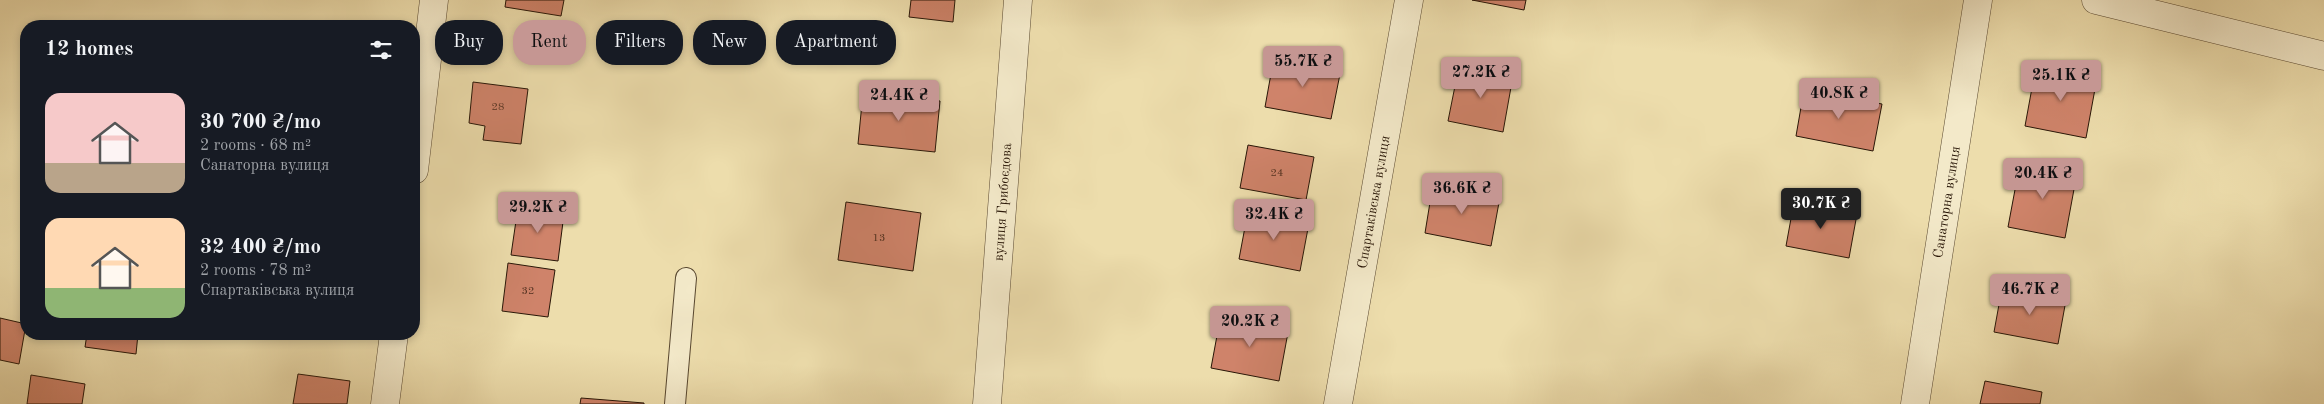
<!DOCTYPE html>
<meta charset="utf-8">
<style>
body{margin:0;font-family:"Old Standard TT",serif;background:#242831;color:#f1f3f6;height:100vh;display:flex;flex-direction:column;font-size:19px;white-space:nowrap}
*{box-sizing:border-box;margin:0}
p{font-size:16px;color:#9ea1a6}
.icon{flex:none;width:28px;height:28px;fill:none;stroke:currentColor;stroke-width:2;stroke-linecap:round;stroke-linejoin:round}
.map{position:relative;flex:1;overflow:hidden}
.drawer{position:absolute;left:20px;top:20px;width:400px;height:320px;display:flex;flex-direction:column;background:#171b24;border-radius:20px;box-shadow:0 2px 8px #0003}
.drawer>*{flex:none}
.guide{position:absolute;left:435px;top:20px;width:475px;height:45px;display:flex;gap:10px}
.price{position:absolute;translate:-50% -42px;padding:0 11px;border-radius:5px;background:#c59692;color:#111;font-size:16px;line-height:32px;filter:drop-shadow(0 1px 2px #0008)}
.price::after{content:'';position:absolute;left:50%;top:30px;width:15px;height:11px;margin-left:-8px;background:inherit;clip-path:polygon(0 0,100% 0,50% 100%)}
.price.active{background:#222;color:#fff}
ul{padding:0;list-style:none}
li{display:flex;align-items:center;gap:15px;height:125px;padding:0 25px}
li span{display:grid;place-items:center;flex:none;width:140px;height:100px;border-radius:15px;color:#555}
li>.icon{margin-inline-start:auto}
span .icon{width:60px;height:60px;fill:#fffc;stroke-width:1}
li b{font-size:21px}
h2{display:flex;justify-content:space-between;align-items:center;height:60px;padding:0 25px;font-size:21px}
.chip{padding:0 18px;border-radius:20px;background:#171b24;box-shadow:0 2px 8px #0003;font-size:18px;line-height:45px}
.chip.active{background:#c59692;color:#111}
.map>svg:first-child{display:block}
.building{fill:#cf836a;stroke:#281607}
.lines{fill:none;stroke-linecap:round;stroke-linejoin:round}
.lane-casing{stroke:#594830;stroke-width:22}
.street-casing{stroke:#594830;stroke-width:29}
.lane{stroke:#f3e9c9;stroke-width:20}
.street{stroke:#f3e9c9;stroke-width:28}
.labels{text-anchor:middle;stroke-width:4;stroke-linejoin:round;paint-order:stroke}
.number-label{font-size:11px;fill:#523120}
.street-label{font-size:14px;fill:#281607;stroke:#f3e9c9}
</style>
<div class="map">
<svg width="2324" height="404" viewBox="0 0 2324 404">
<rect width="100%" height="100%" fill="#edddac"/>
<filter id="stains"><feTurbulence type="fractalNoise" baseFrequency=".004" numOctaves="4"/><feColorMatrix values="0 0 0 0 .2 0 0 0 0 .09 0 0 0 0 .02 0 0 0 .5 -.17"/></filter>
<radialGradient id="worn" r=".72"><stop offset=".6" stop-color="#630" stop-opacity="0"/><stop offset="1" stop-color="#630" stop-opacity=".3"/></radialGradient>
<path class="building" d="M 506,0 L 564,0 L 561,16 L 505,7 Z
M 911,0 L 955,0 L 953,22 L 909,17 Z
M 1472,0 L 1526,0 L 1524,10 Z
M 1274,57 L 1341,69 L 1331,119 L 1265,107 Z
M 1459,66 L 1513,76 L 1503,132 L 1448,121 Z
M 2036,66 L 2097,78 L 2086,138 L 2025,126 Z
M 473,82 L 528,89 L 521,144 L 483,140 L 485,126 L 469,123 Z
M 1804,90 L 1882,104 L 1873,151 L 1796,136 Z
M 863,93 L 940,101 L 935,152 L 858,144 Z
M 1248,145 L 1314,157 L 1306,200 L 1240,188 Z
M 2020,163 L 2077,173 L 2065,238 L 2008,227 Z
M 1433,184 L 1500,197 L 1491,246 L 1425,233 Z
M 846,202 L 921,213 L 913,271 L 838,260 Z
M 1794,202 L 1857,214 L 1849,258 L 1786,246 Z
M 518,207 L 564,214 L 558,261 L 511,255 Z
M 1248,211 L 1309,223 L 1300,271 L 1239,259 Z
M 508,263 L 555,270 L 548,317 L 502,311 Z
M 2002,288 L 2066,300 L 2058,344 L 1994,332 Z
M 1221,314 L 1289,327 L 1279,381 L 1211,368 Z
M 0,318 L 26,324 L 19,364 L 0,360 Z
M 87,334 L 138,334 L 136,354 L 85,347 Z
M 298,374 L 350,381 L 347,404 L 293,404 Z
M 31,375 L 85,384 L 82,404 L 27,404 Z
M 1985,381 L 2042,392 L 2040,404 L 1980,404 Z
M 581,398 L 644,403 L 644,404 L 580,404 Z"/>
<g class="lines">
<g class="lane-casing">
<path id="lane" d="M 675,404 L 686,278"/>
</g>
<g class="street-casing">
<path id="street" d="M 2096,0 L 2324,56
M 414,170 L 434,0
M 385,404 L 394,334
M 987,404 L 1018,0
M 1338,404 L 1409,0
M 1915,404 L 1978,0"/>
</g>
<use href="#lane" class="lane"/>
<use href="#street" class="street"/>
</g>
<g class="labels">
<g class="number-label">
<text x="498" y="110">28</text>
<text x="1277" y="176">24</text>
<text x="879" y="241">13</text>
<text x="528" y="294">32</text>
</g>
<g class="street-label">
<text transform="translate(1002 202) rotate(-86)" y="5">вулиця Грибоєдова</text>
<text transform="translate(1373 202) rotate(-80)" y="5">Спартаківська вулиця</text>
<text transform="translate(1946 202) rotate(-81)" y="5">Санаторна вулиця</text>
</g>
</g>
<rect width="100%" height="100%" filter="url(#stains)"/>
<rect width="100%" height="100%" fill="url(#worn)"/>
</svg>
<b class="price" style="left:1303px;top:88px">55.7K ₴</b>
<b class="price" style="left:1481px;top:99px">27.2K ₴</b>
<b class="price" style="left:2061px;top:102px">25.1K ₴</b>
<b class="price" style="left:1839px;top:120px">40.8K ₴</b>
<b class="price" style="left:899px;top:122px">24.4K ₴</b>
<b class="price" style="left:2043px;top:200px">20.4K ₴</b>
<b class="price" style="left:1462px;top:215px">36.6K ₴</b>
<b class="price active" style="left:1821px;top:230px">30.7K ₴</b>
<b class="price" style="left:538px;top:234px">29.2K ₴</b>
<b class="price" style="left:1274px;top:241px">32.4K ₴</b>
<b class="price" style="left:2030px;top:316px">46.7K ₴</b>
<b class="price" style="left:1250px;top:348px">20.2K ₴</b>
<div class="guide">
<a class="chip">Buy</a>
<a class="chip active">Rent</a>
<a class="chip">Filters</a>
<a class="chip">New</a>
<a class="chip">Apartment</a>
</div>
<section class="drawer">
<h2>12 homes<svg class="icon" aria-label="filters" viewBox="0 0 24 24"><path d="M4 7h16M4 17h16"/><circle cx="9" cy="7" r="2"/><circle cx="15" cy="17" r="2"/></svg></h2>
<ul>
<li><span style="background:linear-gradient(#f6c9c9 70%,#b9a48a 0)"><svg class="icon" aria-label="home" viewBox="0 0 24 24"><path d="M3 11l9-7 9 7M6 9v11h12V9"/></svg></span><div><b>30 700 ₴/mo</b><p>2 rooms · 68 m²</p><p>Санаторна вулиця</p></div></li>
<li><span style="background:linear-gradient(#ffd9b3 70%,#8fb573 0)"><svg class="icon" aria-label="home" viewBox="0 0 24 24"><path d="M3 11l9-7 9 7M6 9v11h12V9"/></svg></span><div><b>32 400 ₴/mo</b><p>2 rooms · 78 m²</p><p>Спартаківська вулиця</p></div></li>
</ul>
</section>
</div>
